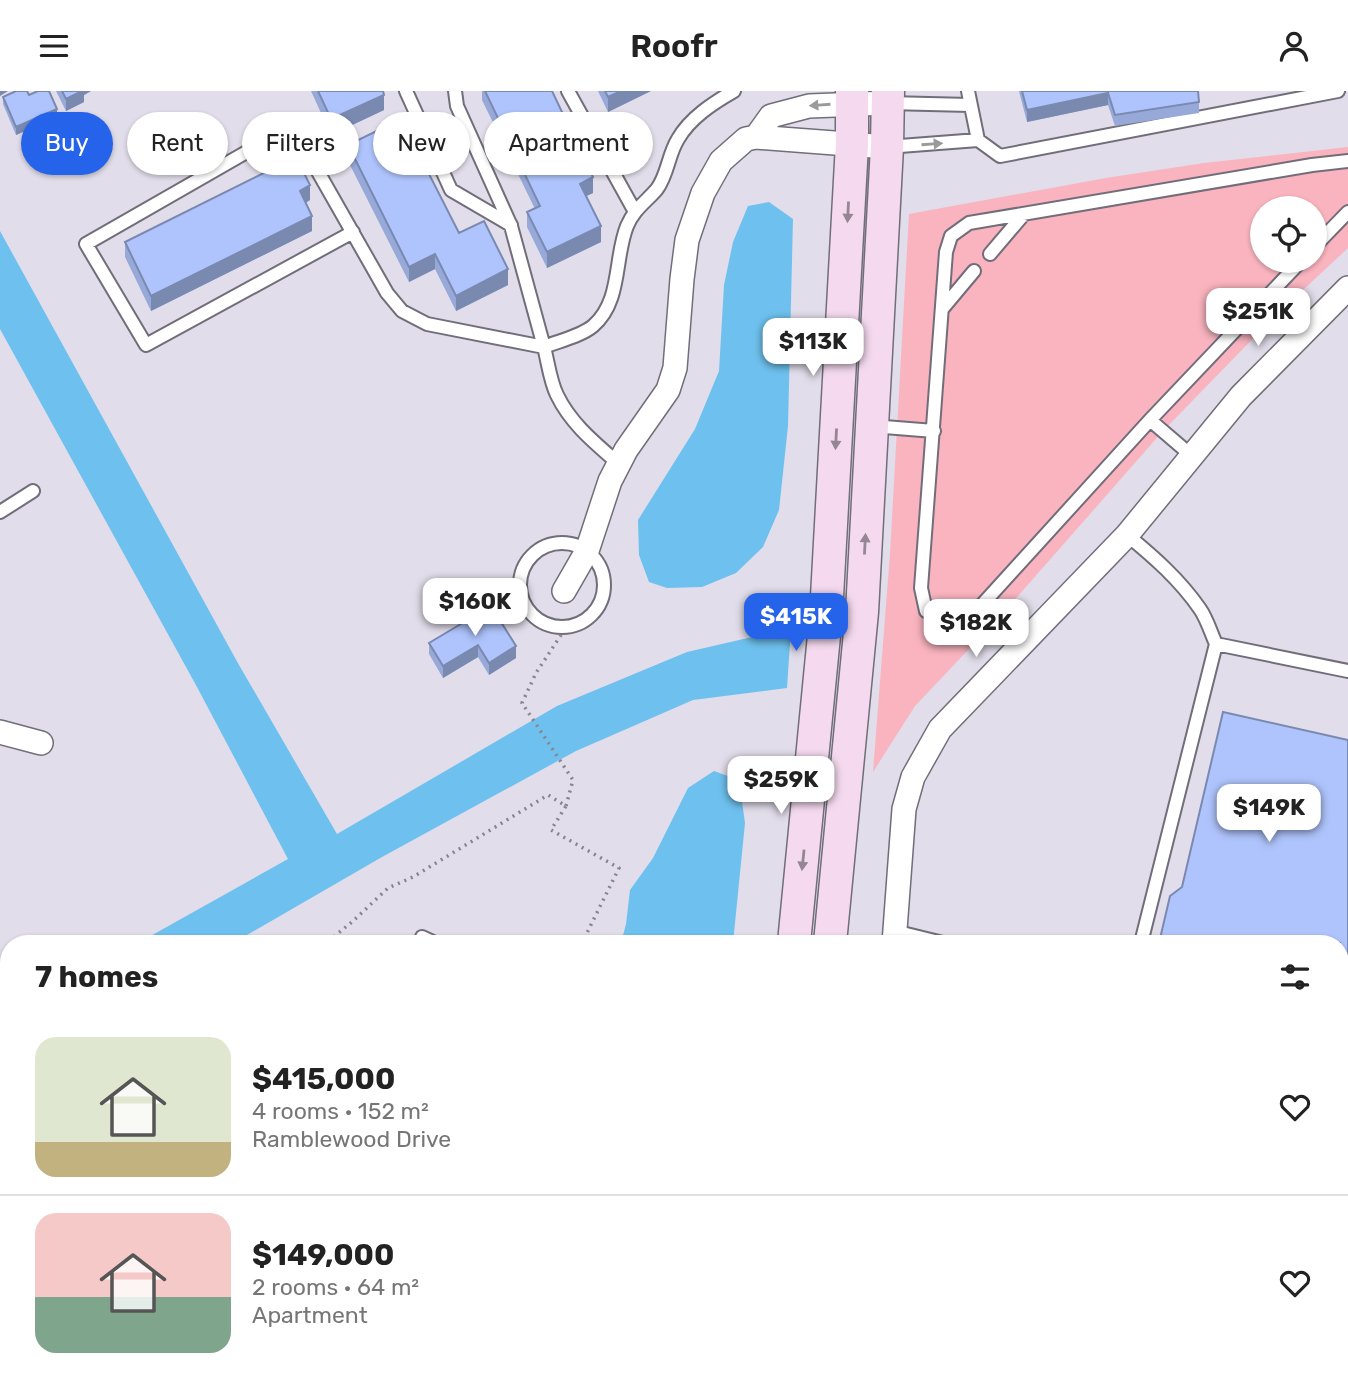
<!DOCTYPE html>
<meta charset="utf-8">
<style>
body{margin:0;font-family:Rubik,sans-serif;background:#f2f2f2;color:#222;height:100vh;display:flex;flex-direction:column;font-size:26px;white-space:nowrap}
*{box-sizing:border-box;margin:0}
p{font-size:23px;color:#767676}
.icon{flex:none;width:38px;height:38px;fill:none;stroke:currentColor;stroke-width:2;stroke-linecap:round;stroke-linejoin:round}
.map{position:relative;flex:1;overflow:hidden}
.drawer{position:absolute;left:0px;top:844px;width:1349px;height:450px;display:flex;flex-direction:column;background:#fff;border-radius:28px 28px 0 0;box-shadow:0 2px 5px #0004}
.drawer>*{flex:none}
.guide{position:absolute;left:21px;top:21px;width:700px;height:63px;display:flex;gap:14px}
.buttons{position:absolute;left:1250px;top:105px;display:grid;gap:14px}
.buttons a{display:grid;place-items:center;width:77px;height:77px;border-radius:50%;background:#fff;box-shadow:0 2px 5px #0004;font-size:35px}
.price{position:absolute;translate:-50% -60px;padding:0 16px;border-radius:14px;background:#fff;color:#222;font-size:23px;line-height:46px;filter:drop-shadow(0 2px 4px #0008)}
.price::after{content:'';position:absolute;left:50%;top:42px;width:21px;height:16px;margin-left:-10px;background:inherit;clip-path:polygon(0 0,100% 0,50% 100%)}
.price.active{background:#2563eb;color:#fff}
ul{padding:0;list-style:none}
li{display:flex;align-items:center;gap:21px;height:175px;padding:0 35px}
li+li{border-top:2px solid #e0e0e0}
li span{display:grid;place-items:center;flex:none;width:196px;height:140px;border-radius:21px;color:#555}
li>.icon{margin-inline-start:auto}
span .icon{width:84px;height:84px;fill:#fffc;stroke-width:1}
li b{font-size:30px}
h2{display:flex;justify-content:space-between;align-items:center;height:84px;padding:0 35px;font-size:30px}
.pill{padding:0 24px;border-radius:32px;background:#fff;box-shadow:0 2px 5px #0004;font-size:24px;line-height:63px}
.pill.active{background:#2563eb;color:#fff}
header{display:flex;justify-content:space-between;align-items:center;height:91px;padding:0 35px;background:#fff;font-size:32px;font-weight:600}
.map>svg:first-child{display:block}
.green{fill:#f9b4bf;fill-rule:evenodd}
.water{fill:#6ec1ee}
.lines{fill:none;stroke-linecap:round;stroke-linejoin:round}
.lane-casing{stroke:#716d79;stroke-width:16}
.street-casing{stroke:#716d79;stroke-width:26}
.secondary-casing{stroke:#716d79;stroke-width:35}
.path{stroke:#87848d;stroke-width:3.5;stroke-dasharray:2 5;stroke-linecap:butt}
.lane{stroke:#fff;stroke-width:12}
.street{stroke:#fff;stroke-width:23}
.secondary{stroke:#f5daef;stroke-width:32}
.wall{fill:#96a9d9}
.shaded-wall{fill:#7a89b0}
.building{fill:#afc4fc;stroke:#7a89b0;stroke-width:2}
.oneway{fill:#9a999c}
.oneway2{fill:#958694}
</style>
<header><svg class="icon" aria-label="menu" viewBox="0 0 24 24"><path d="M4 6h16M4 12h16M4 18h16"/></svg>Roofr<svg class="icon" aria-label="person" viewBox="0 0 24 24"><circle cx="12" cy="8" r="4"/><path d="M4 21q1-7 8-7t8 7"/></svg></header>
<div class="map">
<svg width="1348" height="1293" viewBox="0 0 1348 1293">
<rect width="100%" height="100%" fill="#e1ddea"/>
<path class="green" d="M 1348,56 L 1348,157 L 1273,227 L 1162,341 L 1004,521 L 915,615 L 873,681 L 890,463 L 909,123 L 1106,87 L 1204,72 ZM 1262,117 L 1314,117 L 1314,170 L 1262,170 Z"/>
<path class="water" d="M 769,111 L 793,128 L 788,335 L 779,419 L 763,456 L 736,482 L 702,496 L 667,497 L 649,491 L 639,464 L 638,429 L 695,338 L 719,280 L 724,194 L 733,151 L 748,115 Z
M 0,140 L 239,574 L 337,743 L 557,615 L 687,561 L 791,537 L 787,597 L 693,609 L 576,660 L 382,766 L 233,852 L 138,852 L 288,768 L 197,596 L 0,238 Z
M 714,680 L 739,689 L 745,732 L 733,852 L 621,852 L 626,833 L 630,799 L 653,767 L 688,697 Z
M 9,911 L 9,956 L 0,959 L 0,914 Z"/>
<g class="lines">
<g class="lane-casing">
<path id="lane" d="M 406,0 L 451,99 L 511,134
M 455,0 L 457,15 L 511,135 L 544,256 C 559,250 581,245 593,235 C 622,210 614,167 627,135 C 634,118 646,111 657,98 C 668,83 668,64 678,48 C 690,27 713,12 734,0
M 568,0 L 634,119
M 968,0 L 978,49
M 888,12 L 970,14
M 887,56 L 978,49 L 1000,65 L 1338,0
M 353,141 L 146,254 L 86,153 L 292,35 L 387,202 L 402,220 L 427,233 L 544,256 C 548,271 550,290 557,304 C 571,333 595,352 619,373
M 1314,156 L 1348,121
M 990,163 L 1024,123
M 1301,170 L 1150,329 L 970,527 L 945,529 L 926,520 L 921,497 L 946,161 L 951,145 L 969,132 L 1312,74 L 1348,70
M 943,217 L 974,180
M 1150,329 L 1192,365
M 872,335 L 934,340
M 0,421 L 33,400
M 1127,444 C 1154,466 1180,489 1200,518 C 1207,528 1211,542 1216,553 L 1141,852
M520 494a42 42 0 1 1 84 0a42 42 0 1 1-84 0Z
M 1216,553 L 1348,580
M 894,840 L 943,852
M 422,846 L 435,852
M 1340,1043 L 1348,1045
M 0,1064 L 9,1061
M 453,1284 L 454,1293
M 533,1284 L 535,1293
M 116,1293 L 142,1284
M 1261,1293 L 1263,1284"/>
</g>
<g class="street-casing">
<path id="street" d="M 756,46 L 771,25 L 809,15 L 888,12
M 564,500 L 587,460 L 610,390 L 626,359 L 668,299 L 675,277 L 682,188 L 687,149 L 703,102 L 721,70 L 746,48 L 756,46 L 887,56
M 0,641 L 41,652
M 894,852 L 904,718 L 913,686 L 940,638 L 1127,444 L 1241,305 L 1348,197
M 944,1293 L 945,1284"/>
</g>
<g class="secondary-casing">
<path id="secondary" d="M 794,852 L 826,524 L 852,53 L 852,0
M 830,852 L 862,521 L 887,56 L 888,0
M 738,1293 L 740,1284
M 774,1293 L 775,1284"/>
</g>
<path class="path" d="M 566,715 L 573,689 L 522,612 L 536,582 L 567,535
M 332,852 L 332,847 L 352,831 L 388,797 L 413,786 L 548,704 L 566,715 L 551,739 L 619,777 L 582,852"/>
<use href="#lane" class="lane"/>
<use href="#street" class="street"/>
<use href="#secondary" class="secondary"/>
</g>
<path class="wall" d="M 56,0 L 91,0 L 84,4 L 84,11 L 66,20 Z
M 311,0 L 383,0 L 384,19 L 331,44 Z
M 482,0 L 552,0 L 593,102 L 586,105 L 601,151 L 547,177 L 527,136 L 527,121 L 535,118 L 482,9 Z
M 598,0 L 651,0 L 608,21 Z
M 1019,0 L 1199,0 L 1199,22 L 1115,35 L 1108,14 L 1027,31 Z
M 29,4 L 57,26 L 16,44 L 3,13 L 3,6 Z
M 348,54 L 459,142 L 508,194 L 456,220 L 435,178 L 409,191 L 348,70 Z
M 310,109 L 306,112 L 312,140 L 151,220 L 125,166 L 125,151 Z
M 491,515 L 516,567 L 489,584 L 478,566 L 443,587 L 429,563 L 429,552 Z
M 1348,649 L 1345,941 L 1340,940 L 1340,852 L 1182,796 Z
M 9,1085 L 9,1222 L 0,1186 L 0,1087 Z
M 24,1284 L 78,1284 L 78,1290 L 65,1293 L 26,1293 Z
M 555,1284 L 612,1284 L 614,1293 L 557,1293 Z"/>
<path class="shaded-wall" d="M 0,0 L 8,0 L 0,5 Z
M 81,0 L 91,0 L 84,4 L 84,11 L 66,20 L 66,8 Z
M 621,0 L 651,0 L 608,21 L 608,6 Z
M 1108,2 L 1108,14 L 1027,31 L 1027,19 Z
M 384,4 L 384,19 L 331,44 L 331,28 Z
M 57,18 L 57,26 L 16,44 L 16,36 Z
M 593,86 L 593,102 L 580,108 L 580,93 Z
M 310,94 L 310,109 L 300,115 L 300,100 Z
M 312,125 L 312,140 L 151,220 L 151,205 Z
M 601,135 L 601,151 L 547,177 L 547,161 Z
M 435,163 L 435,178 L 409,191 L 409,176 Z
M 508,178 L 508,194 L 456,220 L 456,205 Z
M 478,554 L 478,566 L 443,587 L 443,575 Z
M 516,555 L 516,567 L 489,584 L 489,572 Z
M 1348,925 L 1348,940 L 1345,941 L 1345,926 Z
M 37,1284 L 78,1284 L 78,1290 L 65,1293 L 28,1293 L 28,1287 Z"/>
<path class="building" d="M 16,0 L 27,0 L 29,4 L 38,0 L 49,0 L 57,18 L 16,36 L 3,6 Z
M 62,0 L 82,0 L 66,8 Z
M 318,0 L 383,0 L 384,4 L 331,28 Z
M 485,0 L 552,0 L 593,86 L 580,93 L 601,135 L 547,161 L 527,121 L 540,115 Z
M 605,0 L 621,0 L 608,6 Z
M 1022,0 L 1198,0 L 1199,11 L 1115,24 L 1108,2 L 1027,19 Z
M 401,28 L 459,142 L 484,130 L 508,178 L 456,205 L 435,163 L 409,176 L 348,54 Z
M 296,66 L 310,94 L 300,100 L 312,125 L 151,205 L 125,151 Z
M 491,515 L 516,555 L 489,572 L 478,554 L 443,575 L 429,552 Z
M 1223,621 L 1348,649 L 1348,925 L 1345,926 L 1340,925 L 1340,852 L 1159,852 L 1170,805 L 1182,796 Z
M 9,1085 L 9,1207 L 0,1171 L 0,1087 Z
M 1348,1143 L 1348,1293 L 1281,1293 L 1283,1284 L 1340,1284 L 1340,1176 Z
M 208,1284 L 269,1284 L 271,1293 L 178,1293 L 178,1292 Z
M 558,1284 L 612,1284 L 614,1293 L 560,1293 Z"/>
<defs><path id="oneway-solid" d="M-6-.8H1V-3.2L6.5 0L1 3.2V.8H-6Z" transform="scale(1.75)"/></defs>
<g class="oneway">
<use href="#oneway-solid" transform="translate(820 14) rotate(176)"/>
<use href="#oneway-solid" transform="translate(932 53) rotate(-4)"/>
</g>
<g class="oneway2">
<use href="#oneway-solid" transform="translate(848 121) rotate(93)"/>
<use href="#oneway-solid" transform="translate(836 348) rotate(93)"/>
<use href="#oneway-solid" transform="translate(865 453) rotate(-87)"/>
<use href="#oneway-solid" transform="translate(803 769) rotate(96)"/>
</g>
</svg>
<div class="buttons">
<a><svg class="icon" aria-label="locate" viewBox="0 0 24 24"><circle cx="12" cy="12" r="6"/><path d="M12 2v4M12 18v4M2 12h4M18 12h4"/></svg></a>
</div>
<b class="price" style="left:1258px;top:257px">$251K</b>
<b class="price" style="left:813px;top:287px">$113K</b>
<b class="price" style="left:475px;top:547px">$160K</b>
<b class="price active" style="left:796px;top:562px">$415K</b>
<b class="price" style="left:976px;top:568px">$182K</b>
<b class="price" style="left:781px;top:725px">$259K</b>
<b class="price" style="left:1269px;top:753px">$149K</b>
<div class="guide">
<a class="pill active">Buy</a>
<a class="pill">Rent</a>
<a class="pill">Filters</a>
<a class="pill">New</a>
<a class="pill">Apartment</a>
</div>
<section class="drawer">
<h2>7 homes<svg class="icon" aria-label="filters" viewBox="0 0 24 24"><path d="M4 7h16M4 17h16"/><circle cx="9" cy="7" r="2"/><circle cx="15" cy="17" r="2"/></svg></h2>
<ul>
<li><span style="background:linear-gradient(#dfe7d0 75%,#c2b280 0)"><svg class="icon" aria-label="home" viewBox="0 0 24 24"><path d="M3 11l9-7 9 7M6 9v11h12V9"/></svg></span><div><b>$415,000</b><p>4 rooms · 152 m²</p><p>Ramblewood Drive</p></div><svg class="icon" aria-label="heart" viewBox="0 0 24 24"><path d="M12 20l-8-8c-3-5 5-10 8-4 3-6 11-1 8 4z"/></svg></li>
<li><span style="background:linear-gradient(#f6c9c9 60%,#7fa58c 0)"><svg class="icon" aria-label="home" viewBox="0 0 24 24"><path d="M3 11l9-7 9 7M6 9v11h12V9"/></svg></span><div><b>$149,000</b><p>2 rooms · 64 m²</p><p>Apartment</p></div><svg class="icon" aria-label="heart" viewBox="0 0 24 24"><path d="M12 20l-8-8c-3-5 5-10 8-4 3-6 11-1 8 4z"/></svg></li>
</ul>
</section>
</div>
